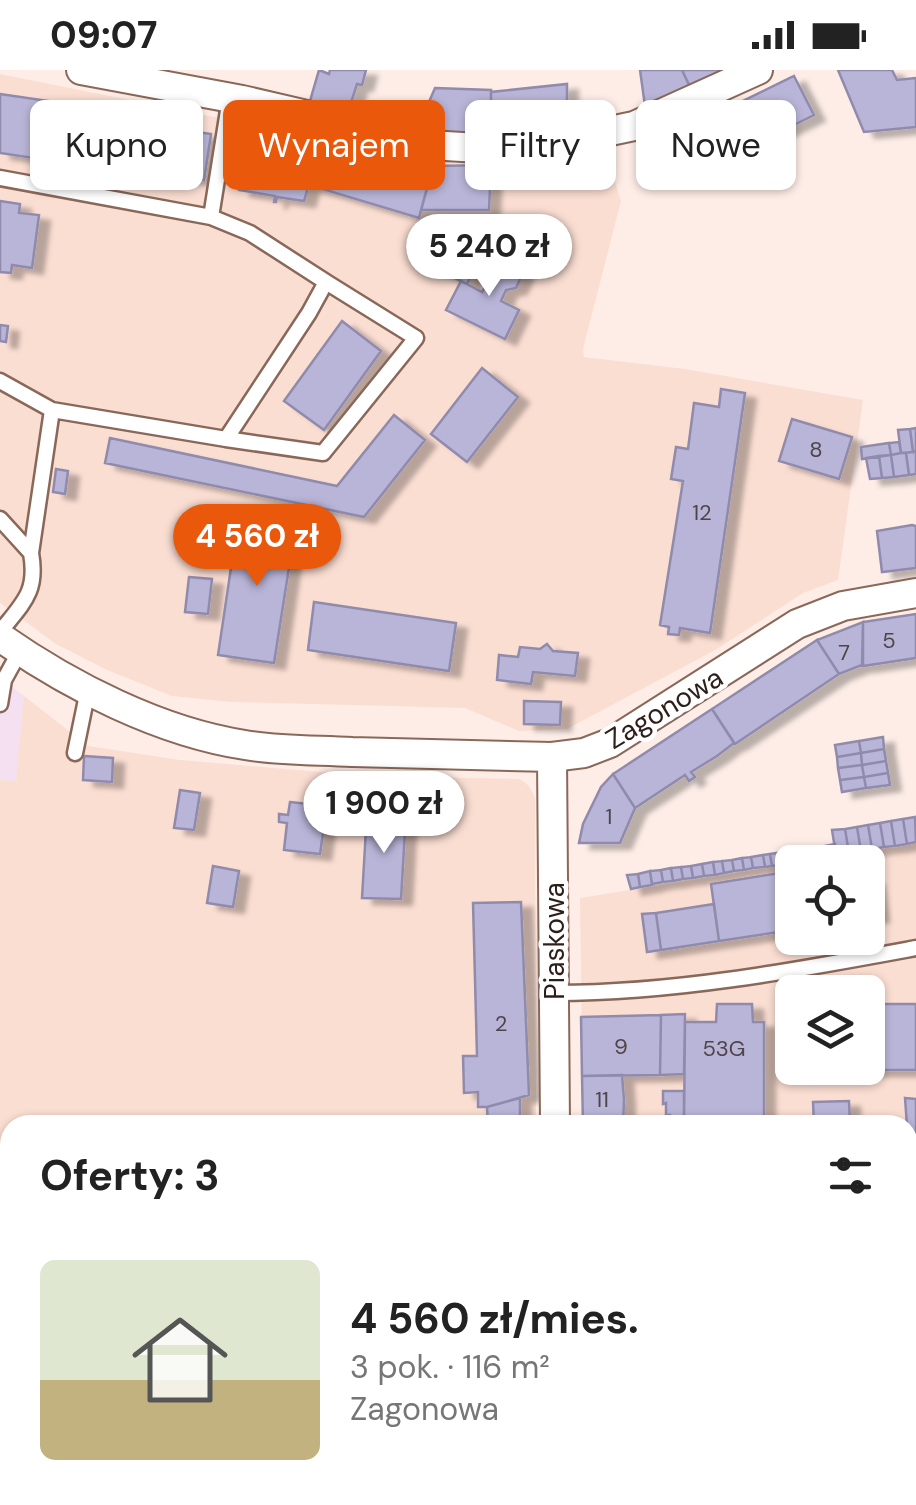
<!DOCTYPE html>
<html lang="pl">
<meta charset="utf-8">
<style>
body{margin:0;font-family:"DM Sans",sans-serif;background:#f2f2f2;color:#222;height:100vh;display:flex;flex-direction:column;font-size:38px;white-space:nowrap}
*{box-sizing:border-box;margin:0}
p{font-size:32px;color:#767676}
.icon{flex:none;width:55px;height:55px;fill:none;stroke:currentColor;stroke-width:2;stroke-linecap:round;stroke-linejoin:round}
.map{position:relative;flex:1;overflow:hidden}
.panel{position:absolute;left:0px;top:1045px;width:918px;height:390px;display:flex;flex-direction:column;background:#fff;border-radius:30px 30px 0 0;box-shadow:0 2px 8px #0004}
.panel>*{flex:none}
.guide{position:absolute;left:30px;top:30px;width:858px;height:90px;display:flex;gap:20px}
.fabs{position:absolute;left:775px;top:775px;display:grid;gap:20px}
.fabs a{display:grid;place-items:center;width:110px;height:110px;border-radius:15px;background:#fff;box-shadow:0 2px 8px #0004;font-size:50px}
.price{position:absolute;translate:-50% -85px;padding:0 22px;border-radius:35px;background:#fff;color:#222;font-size:32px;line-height:65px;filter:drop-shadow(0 2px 5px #0008)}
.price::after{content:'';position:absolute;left:50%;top:60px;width:30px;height:22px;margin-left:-15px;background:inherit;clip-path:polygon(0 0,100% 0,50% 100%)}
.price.selected{background:#ea580c;color:#fff}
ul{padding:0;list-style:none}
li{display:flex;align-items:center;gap:30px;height:250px;padding:0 40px}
li span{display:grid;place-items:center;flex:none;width:280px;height:200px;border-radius:15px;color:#555}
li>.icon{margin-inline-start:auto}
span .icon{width:120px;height:120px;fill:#fffc;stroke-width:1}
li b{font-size:42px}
h2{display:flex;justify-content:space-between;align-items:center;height:120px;padding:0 40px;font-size:42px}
.chip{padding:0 35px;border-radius:15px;background:#fff;box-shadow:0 2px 8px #0004;font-size:35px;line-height:90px}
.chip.selected{background:#ea580c;color:#fff}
.status{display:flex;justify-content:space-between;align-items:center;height:70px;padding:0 50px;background:#fff;direction:ltr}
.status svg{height:28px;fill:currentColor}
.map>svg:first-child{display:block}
.commercial{fill:#f4e0f0}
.built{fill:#fbded2;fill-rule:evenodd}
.building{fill:#b9b5d8;stroke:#908bac;stroke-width:2.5;filter:url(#shadow)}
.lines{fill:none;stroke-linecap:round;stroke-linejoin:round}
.service-casing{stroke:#8a6859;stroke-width:19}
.minor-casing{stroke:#8a6859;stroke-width:32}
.service{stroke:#fff;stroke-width:14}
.minor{stroke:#fff;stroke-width:28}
.labels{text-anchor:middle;stroke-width:9;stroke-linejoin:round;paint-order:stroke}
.number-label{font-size:22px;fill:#4f4448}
.street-label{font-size:28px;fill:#2c1e18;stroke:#fefefe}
</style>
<div class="status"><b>09:07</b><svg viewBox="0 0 49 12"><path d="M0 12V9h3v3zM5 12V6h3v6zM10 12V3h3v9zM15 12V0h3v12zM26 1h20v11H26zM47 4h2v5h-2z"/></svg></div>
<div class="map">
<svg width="916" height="1435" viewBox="0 0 916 1435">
<defs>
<filter id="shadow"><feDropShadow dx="11" dy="6" stdDeviation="2.5" flood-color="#0004"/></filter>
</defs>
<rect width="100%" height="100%" fill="#feede7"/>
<path class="commercial" d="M 0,608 L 24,626 L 16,712 L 0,710 Z"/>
<path class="built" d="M 0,4 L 314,67 L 325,62 L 431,90 L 496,90 L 504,108 L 544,111 L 613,106 L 621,131 L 583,279 L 584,287 L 685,299 L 863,330 L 838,510 L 803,523 L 717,579 L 567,659 L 519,661 L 465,638 L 232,632 L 172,626 L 107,600 L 56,574 L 0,533 Z
M 24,626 L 88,676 L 180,690 L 369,706 L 520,709 L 529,716 L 535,728 L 536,1055 L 10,1055 L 10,1425 L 908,1425 L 908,1055 L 583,1055 L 580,828 L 792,794 L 792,868 L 868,868 L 868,792 L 803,792 L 916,772 L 916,1435 L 0,1435 L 0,710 L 16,711 ZM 792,922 L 868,922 L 868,998 L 792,998 Z"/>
<path class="building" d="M 319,0 L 329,4 L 330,0 L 366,0 L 362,15 L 357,14 L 348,42 L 310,31 Z
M 640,0 L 682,0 L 690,17 L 645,36 Z
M 682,0 L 727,0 L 690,17 Z
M 838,0 L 892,0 L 897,10 L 916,8 L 916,57 L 864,62 Z
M 794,6 L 814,45 L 739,82 L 720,42 Z
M 567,14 L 567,55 L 491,64 L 491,22 Z
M 435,18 L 491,20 L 491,64 L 416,62 Z
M 0,24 L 117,41 L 116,50 L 211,64 L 204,110 L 109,95 L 108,99 L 0,83 Z
M 720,42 L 737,78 L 704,93 L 700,83 L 686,87 L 690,102 L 671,102 L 664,61 Z
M 273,64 L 294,69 L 292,78 L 318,83 L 304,131 L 277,127 L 276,132 L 274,132 L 275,126 L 239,120 L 247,71 L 271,75 Z
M 323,69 L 432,100 L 419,148 L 309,115 Z
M 491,95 L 489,140 L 421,140 L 433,96 Z
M 0,131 L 20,134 L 19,143 L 39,145 L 32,198 L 12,195 L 11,203 L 0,202 Z
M 479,164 L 489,169 L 467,214 L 414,188 L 421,174 L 465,197 Z
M 501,188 L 519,196 L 522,205 L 516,218 L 506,220 L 501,231 L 519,240 L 505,269 L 446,240 L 461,211 L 482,222 L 488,212 L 486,211 L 486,202 L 492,189 Z
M 342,251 L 381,281 L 324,360 L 284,331 Z
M 0,255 L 8,256 L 6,272 L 0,271 Z
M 482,298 L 518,327 L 467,392 L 431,364 Z
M 721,319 L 745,323 L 710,563 L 680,558 L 679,565 L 668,564 L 669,557 L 660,555 L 683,411 L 671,409 L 676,377 L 688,379 L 694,333 L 719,337 Z
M 394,345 L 425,370 L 364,447 L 105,393 L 110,368 L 337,416 Z
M 792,349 L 852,367 L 839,409 L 779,391 Z
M 916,358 L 916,381 L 913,382 L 910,359 Z
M 910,359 L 913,382 L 901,383 L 898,360 Z
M 899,372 L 901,383 L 891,385 L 889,373 Z
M 889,373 L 891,385 L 862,389 L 861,377 Z
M 916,381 L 916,404 L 909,405 L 906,383 Z
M 901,383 L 906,383 L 909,405 L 894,407 L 891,385 Z
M 891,385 L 894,407 L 882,408 L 879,386 Z
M 879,386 L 882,408 L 870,409 L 866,388 Z
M 56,399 L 68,401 L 65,424 L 53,422 Z
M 239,444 L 296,453 L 274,593 L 218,585 Z
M 912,455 L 916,456 L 916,498 L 882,502 L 877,461 Z
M 189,507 L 212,509 L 208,544 L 185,542 Z
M 314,532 L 456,553 L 449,601 L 308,580 Z
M 916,544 L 916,588 L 863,596 L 863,552 Z
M 863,552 L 862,595 L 839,604 L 817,570 Z
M 817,570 L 839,604 L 735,674 L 712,639 Z
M 547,574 L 553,581 L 578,583 L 575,606 L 533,602 L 531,614 L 497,610 L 499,585 L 518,587 L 520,577 L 540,579 Z
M 524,631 L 561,632 L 560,655 L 524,654 Z
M 712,639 L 734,673 L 717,686 L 691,702 L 695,707 L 689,711 L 685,705 L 635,738 L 613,704 Z
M 883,667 L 884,679 L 861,683 L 859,671 Z
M 859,671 L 861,683 L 837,687 L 835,675 Z
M 884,679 L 886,691 L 862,695 L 861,683 Z
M 861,683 L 862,695 L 838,698 L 837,687 Z
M 84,686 L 113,688 L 112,712 L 83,710 Z
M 886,691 L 888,703 L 864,707 L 862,695 Z
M 862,695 L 864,707 L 840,710 L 838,698 Z
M 888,703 L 890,715 L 866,718 L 864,707 Z
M 613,704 L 635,738 L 620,773 L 579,773 L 583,754 L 601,717 Z
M 864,707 L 866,718 L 842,722 L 840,710 Z
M 180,720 L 200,723 L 194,760 L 174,758 Z
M 290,732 L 327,736 L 320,784 L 284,780 L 287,753 L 279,752 L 279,744 L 288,745 Z
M 367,742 L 406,744 L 401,829 L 362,828 Z
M 915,747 L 916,772 L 907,774 L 903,749 Z
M 903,749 L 907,774 L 895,776 L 891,751 Z
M 891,751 L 895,776 L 884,777 L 880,753 Z
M 880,753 L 884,777 L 872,779 L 868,755 Z
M 868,755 L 872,779 L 861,781 L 857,757 Z
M 857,757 L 861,781 L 849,783 L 845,759 Z
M 845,759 L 849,783 L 836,785 L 832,760 Z
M 835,774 L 836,786 L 827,788 L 825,776 Z
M 825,776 L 827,788 L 817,789 L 816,777 Z
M 816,777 L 817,789 L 808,790 L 806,778 Z
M 806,778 L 808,790 L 796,792 L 794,781 Z
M 794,781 L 796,792 L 785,794 L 783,782 Z
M 783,782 L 785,794 L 772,796 L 770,784 Z
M 770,784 L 772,796 L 765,797 L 763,785 Z
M 763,785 L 765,797 L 753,798 L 751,787 Z
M 751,787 L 753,798 L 744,800 L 742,788 Z
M 742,788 L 744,800 L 734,801 L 732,790 Z
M 732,790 L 734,801 L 724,803 L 722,791 Z
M 722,791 L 724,803 L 715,805 L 713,792 Z
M 713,792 L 715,805 L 704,806 L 702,794 Z
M 702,794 L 704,806 L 693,808 L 691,796 Z
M 213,796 L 239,801 L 233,837 L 207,833 Z
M 691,796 L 693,808 L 683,809 L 681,797 Z
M 681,797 L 683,809 L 673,811 L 671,798 Z
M 671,798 L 673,811 L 663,812 L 661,800 Z
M 661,800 L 663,812 L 652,814 L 650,801 Z
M 650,801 L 652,815 L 640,817 L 638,804 Z
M 792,801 L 792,860 L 719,871 L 711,814 Z
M 638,804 L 640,817 L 631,819 L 627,805 Z
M 873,809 L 878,846 L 868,847 L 868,810 Z
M 521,832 L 529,1025 L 487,1037 L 478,1037 L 478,1022 L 464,1023 L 463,986 L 477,986 L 473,833 Z
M 714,834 L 719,871 L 661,880 L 656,843 Z
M 656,843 L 661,880 L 647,882 L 642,844 Z
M 717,934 L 752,934 L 753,952 L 764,952 L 764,1055 L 684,1055 L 685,952 L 716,952 Z
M 868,934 L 916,934 L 916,1000 L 846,1000 L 846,1004 L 804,1004 L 804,998 L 868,998 Z
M 685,944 L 684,1004 L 660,1005 L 661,945 Z
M 661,945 L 660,1005 L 582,1006 L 581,947 Z
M 622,1005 L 624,1030 L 623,1055 L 583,1055 L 582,1006 Z
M 663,1021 L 684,1021 L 684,1055 L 670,1055 L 670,1045 L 666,1045 L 666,1033 L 663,1034 Z
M 520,1028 L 520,1055 L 488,1055 L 487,1037 Z
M 905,1028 L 916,1029 L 916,1071 L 908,1070 Z
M 849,1031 L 850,1055 L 814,1055 L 813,1032 Z
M 908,1130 L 916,1130 L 916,1179 L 908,1179 Z
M 908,1198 L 916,1198 L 916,1234 L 908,1234 Z"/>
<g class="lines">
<g class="service-casing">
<path id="service" d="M 0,108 L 211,147 L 230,28
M 0,311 L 52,340 L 226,369 L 309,243 L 326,212 L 250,163 L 211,147
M 226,369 L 323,383 L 416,268 L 326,212
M 0,449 L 31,483
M 0,562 C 23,533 38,522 31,483 L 52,340
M 0,634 L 4,610 L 20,581
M 75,683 L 88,620
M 555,923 C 676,923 797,900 916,878"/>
</g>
<g class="minor-casing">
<path id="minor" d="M 81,0 L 242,30 L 324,49 L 412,74 L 479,78 L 553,73 L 634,56 L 758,0
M 0,567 C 70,616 160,662 245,675 C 280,681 317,680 352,682 C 419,684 486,685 552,687 L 584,683 L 610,673 L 797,554 L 843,536 L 916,523
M 552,687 L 555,1055
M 556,1425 L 556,1435"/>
</g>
<use href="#service" class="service"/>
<use href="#minor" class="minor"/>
</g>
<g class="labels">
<g class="number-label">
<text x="816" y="387">8</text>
<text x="702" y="450">12</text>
<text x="889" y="578">5</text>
<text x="844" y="590">7</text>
<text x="609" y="754">1</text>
<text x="501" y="961">2</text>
<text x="621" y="984">9</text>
<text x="724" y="986">53G</text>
<text x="602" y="1037">11</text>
</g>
<g class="street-label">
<text transform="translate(664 638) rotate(-31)" y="10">Zagonowa</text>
<text transform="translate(554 871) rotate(-90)" y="10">Piaskowa</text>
</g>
</g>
</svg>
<div class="fabs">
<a><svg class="icon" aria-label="locate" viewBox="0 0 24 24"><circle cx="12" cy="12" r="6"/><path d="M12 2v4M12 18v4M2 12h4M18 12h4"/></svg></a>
<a><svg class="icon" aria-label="layers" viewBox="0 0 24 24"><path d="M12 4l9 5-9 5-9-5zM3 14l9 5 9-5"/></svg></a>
</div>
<b class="price" style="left:489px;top:229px">5 240 zł</b>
<b class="price selected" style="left:257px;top:519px">4 560 zł</b>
<b class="price" style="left:384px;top:786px">1 900 zł</b>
<div class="guide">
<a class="chip">Kupno</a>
<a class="chip selected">Wynajem</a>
<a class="chip">Filtry</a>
<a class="chip">Nowe</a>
</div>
<section class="panel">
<h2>Oferty: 3<svg class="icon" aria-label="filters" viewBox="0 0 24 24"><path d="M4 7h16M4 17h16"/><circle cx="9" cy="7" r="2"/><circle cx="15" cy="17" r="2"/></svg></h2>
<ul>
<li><span style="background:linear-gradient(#dfe7d0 60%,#c2b280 0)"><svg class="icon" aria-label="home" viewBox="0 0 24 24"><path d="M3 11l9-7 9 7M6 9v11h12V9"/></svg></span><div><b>4 560 zł/mies.</b><p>3 pok. · 116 m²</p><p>Zagonowa</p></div></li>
</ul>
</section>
</div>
